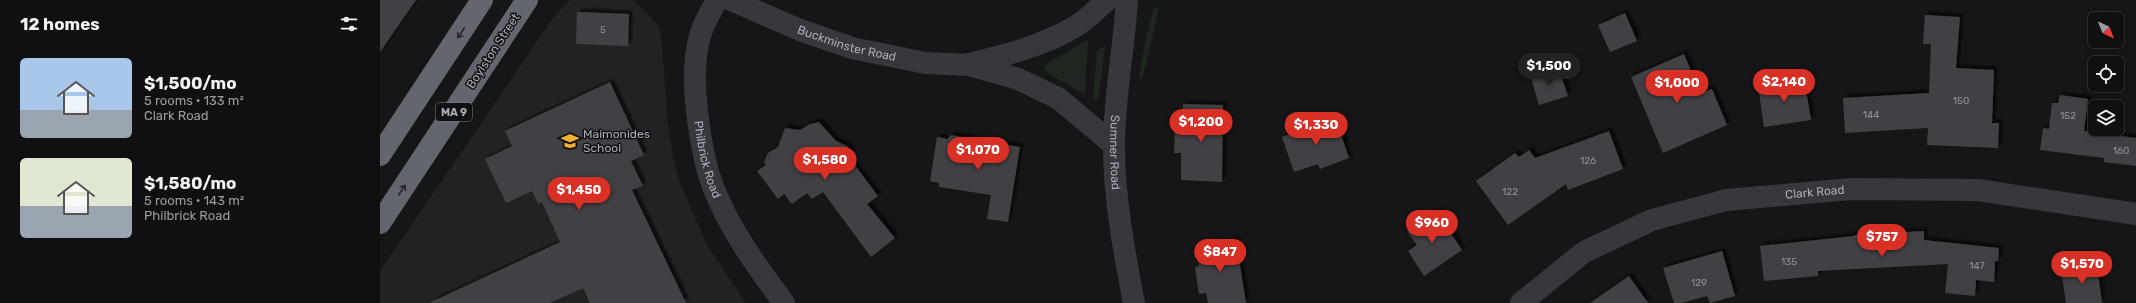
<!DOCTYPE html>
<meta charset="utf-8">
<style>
body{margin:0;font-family:Rubik,sans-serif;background:#19191b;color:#f1f3f6;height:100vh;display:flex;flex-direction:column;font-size:15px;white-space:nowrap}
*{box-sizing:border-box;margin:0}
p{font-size:13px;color:#9c9d9f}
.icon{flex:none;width:22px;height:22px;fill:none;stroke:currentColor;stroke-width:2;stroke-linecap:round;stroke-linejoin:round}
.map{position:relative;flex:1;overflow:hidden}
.drawer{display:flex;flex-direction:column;background:#101012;width:380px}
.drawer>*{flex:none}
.needle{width:26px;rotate:137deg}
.fabs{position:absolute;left:1708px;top:12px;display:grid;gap:8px}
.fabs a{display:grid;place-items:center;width:36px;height:36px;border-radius:6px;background:#101012;box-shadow:0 2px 6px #0003,0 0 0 1px #303032;font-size:20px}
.price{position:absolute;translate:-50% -34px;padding:0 9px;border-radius:14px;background:#d93025;color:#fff;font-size:13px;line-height:26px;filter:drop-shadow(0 1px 2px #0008)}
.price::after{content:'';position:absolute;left:50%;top:24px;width:12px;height:9px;margin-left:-6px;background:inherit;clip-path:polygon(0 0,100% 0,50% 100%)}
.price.on{background:#222;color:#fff}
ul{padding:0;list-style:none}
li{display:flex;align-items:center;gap:12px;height:100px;padding:0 20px}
li span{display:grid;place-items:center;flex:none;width:112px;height:80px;border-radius:6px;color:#555}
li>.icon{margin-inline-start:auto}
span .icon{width:48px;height:48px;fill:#fffc;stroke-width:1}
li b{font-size:17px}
h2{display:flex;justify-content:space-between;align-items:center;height:48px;padding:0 20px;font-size:17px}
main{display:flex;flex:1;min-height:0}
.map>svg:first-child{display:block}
.built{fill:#222225}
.green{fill:#1e261f}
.building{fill:#404145;filter:url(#shadow)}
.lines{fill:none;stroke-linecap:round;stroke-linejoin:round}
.minor{stroke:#37383d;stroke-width:22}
.highway{stroke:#63666e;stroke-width:22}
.oneway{stroke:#26262a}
.labels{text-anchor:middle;stroke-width:3;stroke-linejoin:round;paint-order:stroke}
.number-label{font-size:10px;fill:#8e929b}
.shield{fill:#111113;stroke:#7b7e86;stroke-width:1}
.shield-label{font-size:11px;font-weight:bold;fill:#a8adb8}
.street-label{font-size:12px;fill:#a8adb8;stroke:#111113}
.poi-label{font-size:12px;fill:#a8adb8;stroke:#111113;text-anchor:start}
</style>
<main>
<section class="drawer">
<h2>12 homes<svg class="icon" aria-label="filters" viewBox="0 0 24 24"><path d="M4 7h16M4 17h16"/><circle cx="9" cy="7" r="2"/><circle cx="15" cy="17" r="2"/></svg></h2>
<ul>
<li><span style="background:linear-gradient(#a9c7e8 65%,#9aa5b1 0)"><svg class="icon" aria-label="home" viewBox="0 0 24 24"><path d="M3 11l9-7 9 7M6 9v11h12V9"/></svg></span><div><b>$1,500/mo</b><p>5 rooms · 133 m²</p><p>Clark Road</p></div></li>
<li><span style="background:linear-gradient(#dfe7d0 60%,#9aa5b1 0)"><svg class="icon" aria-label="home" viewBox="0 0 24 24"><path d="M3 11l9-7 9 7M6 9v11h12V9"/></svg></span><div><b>$1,580/mo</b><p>5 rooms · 143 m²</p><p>Philbrick Road</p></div></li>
</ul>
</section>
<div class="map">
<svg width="1756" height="303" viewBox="0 0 1756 303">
<defs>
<filter id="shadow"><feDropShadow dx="3.5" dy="-3.5" stdDeviation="1" flood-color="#0009"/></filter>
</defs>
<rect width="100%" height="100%" fill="#161618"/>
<path class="built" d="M 190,0 L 254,0 L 278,25 L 281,34 L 288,123 L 293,158 L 299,180 L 326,243 L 366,303 L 0,303 L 0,271 L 173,18 Z"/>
<path class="green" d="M 774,7 L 779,9 L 762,80 L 759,78 L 764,46 Z
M 708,40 L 705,95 L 666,72 L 664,67 L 666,64 Z
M 725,45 L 719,96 L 716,100 L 713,99 L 717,51 Z"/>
<path class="building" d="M 0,0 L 36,0 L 0,52 Z
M 197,12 L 249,14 L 248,46 L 196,44 Z
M 1245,13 L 1257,41 L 1230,52 L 1218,25 Z
M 1545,15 L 1580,17 L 1576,68 L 1614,70 L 1612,123 L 1619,123 L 1618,148 L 1547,145 L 1548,128 L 1465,133 L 1463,98 L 1549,93 L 1551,44 L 1543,44 Z
M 1304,54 L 1320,93 L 1332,89 L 1347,125 L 1283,153 L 1251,77 Z
M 1179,69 L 1188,96 L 1159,105 L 1151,78 Z
M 1424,78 L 1431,120 L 1384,127 L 1378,85 Z
M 230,82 L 264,155 L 251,161 L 263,186 L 252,190 L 306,303 L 210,303 L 203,288 L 170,303 L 49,303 L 180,242 L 162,202 L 158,204 L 152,191 L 126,203 L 105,159 L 132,146 L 125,131 Z
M 1680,95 L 1708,99 L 1704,131 L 1756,138 L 1756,166 L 1724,162 L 1724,158 L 1660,150 L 1663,128 L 1669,129 L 1672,103 L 1678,103 Z
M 803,104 L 843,105 L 842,182 L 801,180 L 801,153 L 794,153 L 795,126 L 802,126 Z
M 955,117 L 969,158 L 940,169 L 938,164 L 914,172 L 902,137 Z
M 439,122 L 456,141 L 467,146 L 471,152 L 471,160 L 498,196 L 487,204 L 515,238 L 491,257 L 443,192 L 432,199 L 427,193 L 412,204 L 404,194 L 398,199 L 377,171 L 386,165 L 384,162 L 388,153 L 398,147 L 405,128 L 420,130 L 430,124 Z
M 1229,131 L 1243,169 L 1188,190 L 1186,184 L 1128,225 L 1096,181 L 1135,153 L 1139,157 L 1149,150 L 1155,158 Z
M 570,135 L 640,147 L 628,222 L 607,219 L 611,195 L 559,187 L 559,183 L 550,181 L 557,137 L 568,139 Z
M 1056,211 L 1082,250 L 1044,276 L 1028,251 L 1037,245 L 1027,231 Z
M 1544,231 L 1544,240 L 1619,248 L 1618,261 L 1615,261 L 1614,282 L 1596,280 L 1595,296 L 1565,293 L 1568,264 L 1438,271 L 1438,276 L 1384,281 L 1380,246 L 1474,236 L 1474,235 Z
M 856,240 L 866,303 L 828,303 L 826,293 L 819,294 L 815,267 L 819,266 L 816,247 Z
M 1342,251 L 1355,296 L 1330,303 L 1327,296 L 1302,303 L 1294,303 L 1283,268 Z
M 1717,265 L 1722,303 L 1686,303 L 1681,269 Z
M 1249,276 L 1268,303 L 1210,303 Z"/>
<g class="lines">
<g class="minor">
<path id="s1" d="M 337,0 C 331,11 323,24 320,36 C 313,60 314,86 317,111 C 320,137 324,164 334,189 C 350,230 378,268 404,303"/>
<path id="s2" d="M 351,0 L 420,30 L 472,48 L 545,63 L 589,65 L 638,79 L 678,98 L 734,145"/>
<path id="s3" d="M 747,0 C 744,49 734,97 734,146 C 734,198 744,251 754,303"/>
<path d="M 589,64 C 626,55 663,46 696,26 C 708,19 717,9 727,0"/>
<path id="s4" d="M 1141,303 L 1204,252 L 1272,220 L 1346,200 L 1471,189 L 1598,190 L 1756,214"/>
</g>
<path class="highway" d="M 0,155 L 102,0
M 0,223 L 147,0"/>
</g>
<defs><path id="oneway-shaft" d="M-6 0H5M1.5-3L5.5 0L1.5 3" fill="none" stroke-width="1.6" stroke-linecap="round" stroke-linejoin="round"/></defs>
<g class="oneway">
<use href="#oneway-shaft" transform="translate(81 33) rotate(123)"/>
<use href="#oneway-shaft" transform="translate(22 190) rotate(-56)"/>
</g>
<defs>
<g id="school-bare" transform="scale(1.38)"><path d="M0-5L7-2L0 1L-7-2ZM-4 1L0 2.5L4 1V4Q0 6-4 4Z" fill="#f2b134" stroke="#111113" stroke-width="2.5" paint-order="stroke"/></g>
</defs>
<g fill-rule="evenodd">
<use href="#school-bare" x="190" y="141"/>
</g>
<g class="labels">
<g class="number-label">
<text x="223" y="33">5</text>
<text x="1581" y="104">150</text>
<text x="1491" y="118">144</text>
<text x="1688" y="119">152</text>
<text x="1741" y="154">160</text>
<text x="1208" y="164">126</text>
<text x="1130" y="195">122</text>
<text x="1409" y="265">135</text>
<text x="1597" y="269">147</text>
<text x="1319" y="286">129</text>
</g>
<rect class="shield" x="56" y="103" width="36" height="18" rx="3"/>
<g class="shield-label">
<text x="74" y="116">MA 9</text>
</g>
<g class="street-label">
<text dy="4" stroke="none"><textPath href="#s2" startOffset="124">Buckminster Road</textPath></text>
<text transform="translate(113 51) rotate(-57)" y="4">Boylston Street</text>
<text dy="4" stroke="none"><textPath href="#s3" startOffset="153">Sumner Road</textPath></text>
<text dy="4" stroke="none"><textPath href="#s1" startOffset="165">Philbrick Road</textPath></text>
<text dy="4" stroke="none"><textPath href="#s4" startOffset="322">Clark Road</textPath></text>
</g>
<g class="poi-label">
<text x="203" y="138">Maimonides<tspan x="203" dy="14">School</tspan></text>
</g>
</g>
</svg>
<div class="fabs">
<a><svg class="needle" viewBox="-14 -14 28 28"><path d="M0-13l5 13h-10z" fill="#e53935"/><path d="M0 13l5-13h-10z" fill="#9c9d9f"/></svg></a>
<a><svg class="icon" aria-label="locate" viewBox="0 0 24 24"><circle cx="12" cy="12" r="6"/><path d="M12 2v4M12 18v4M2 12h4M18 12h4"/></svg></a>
<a><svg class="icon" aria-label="layers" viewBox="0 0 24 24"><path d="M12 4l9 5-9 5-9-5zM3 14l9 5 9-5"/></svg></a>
</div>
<b class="price on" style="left:1169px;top:87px">$1,500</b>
<b class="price" style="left:1404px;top:103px">$2,140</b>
<b class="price" style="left:1297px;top:104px">$1,000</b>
<b class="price" style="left:821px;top:143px">$1,200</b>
<b class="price" style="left:936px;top:146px">$1,330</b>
<b class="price" style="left:598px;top:171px">$1,070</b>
<b class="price" style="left:445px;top:181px">$1,580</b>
<b class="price" style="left:199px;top:211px">$1,450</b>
<b class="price" style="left:1052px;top:244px">$960</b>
<b class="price" style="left:1502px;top:258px">$757</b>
<b class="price" style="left:840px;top:273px">$847</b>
<b class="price" style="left:1702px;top:285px">$1,570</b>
</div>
</main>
